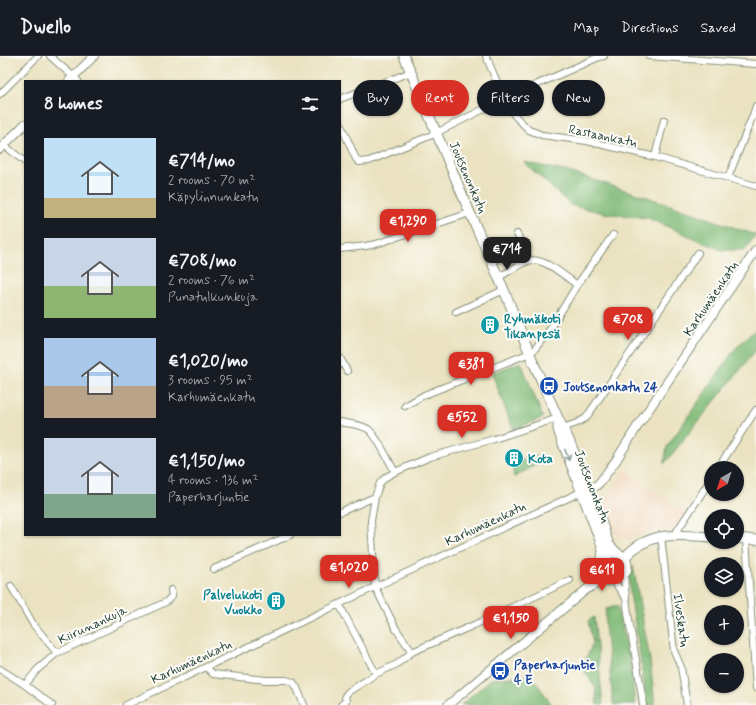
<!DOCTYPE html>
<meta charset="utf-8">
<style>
body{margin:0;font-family:Mynerve,sans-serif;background:#242831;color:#f1f3f6;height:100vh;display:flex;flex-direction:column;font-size:15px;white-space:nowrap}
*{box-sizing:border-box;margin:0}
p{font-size:13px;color:#9ea1a6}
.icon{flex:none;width:22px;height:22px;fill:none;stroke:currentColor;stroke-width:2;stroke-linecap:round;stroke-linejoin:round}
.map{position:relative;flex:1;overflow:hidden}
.sheet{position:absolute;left:24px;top:24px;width:317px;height:456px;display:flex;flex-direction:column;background:#171b24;border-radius:0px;box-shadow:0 1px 3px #0004}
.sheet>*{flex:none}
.banner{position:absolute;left:353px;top:24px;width:343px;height:36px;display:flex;gap:8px}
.needle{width:26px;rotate:219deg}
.controls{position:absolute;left:704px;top:405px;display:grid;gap:8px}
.controls a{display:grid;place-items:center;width:40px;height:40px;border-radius:50%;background:#171b24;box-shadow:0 1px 3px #0004;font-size:20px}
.price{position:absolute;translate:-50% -34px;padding:0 9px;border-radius:8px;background:#d93025;color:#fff;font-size:13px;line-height:26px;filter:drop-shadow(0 1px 2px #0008)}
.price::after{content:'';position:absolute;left:50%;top:24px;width:12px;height:9px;margin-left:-6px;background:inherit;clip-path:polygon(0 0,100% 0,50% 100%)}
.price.active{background:#222;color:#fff}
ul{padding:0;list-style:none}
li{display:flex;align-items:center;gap:12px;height:100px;padding:0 20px}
li span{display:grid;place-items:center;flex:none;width:112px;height:80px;border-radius:0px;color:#555}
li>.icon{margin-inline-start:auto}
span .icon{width:48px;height:48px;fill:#fffc;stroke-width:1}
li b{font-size:17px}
h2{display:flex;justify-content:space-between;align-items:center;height:48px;padding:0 20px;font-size:17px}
.pill{padding:0 14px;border-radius:18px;background:#171b24;box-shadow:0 1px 3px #0004;font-size:14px;line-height:36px}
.pill.active{background:#d93025;color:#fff}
header{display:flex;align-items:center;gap:24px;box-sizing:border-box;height:56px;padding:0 20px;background:#171b24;border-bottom:1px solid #363941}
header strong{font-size:19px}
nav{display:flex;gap:22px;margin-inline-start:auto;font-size:14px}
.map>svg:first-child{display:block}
.built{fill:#f0d6bc}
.forest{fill:#83bc7a;stroke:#517c57}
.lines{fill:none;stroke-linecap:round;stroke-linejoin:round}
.minor-casing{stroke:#84907a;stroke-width:8}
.tertiary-casing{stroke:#84907a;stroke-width:10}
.secondary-casing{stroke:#84907a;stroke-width:11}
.minor{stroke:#fff;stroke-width:6}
.tertiary{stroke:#fff;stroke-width:8}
.secondary{stroke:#fff;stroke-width:9}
.oneway{stroke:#8f9e9a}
.labels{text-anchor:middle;stroke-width:4;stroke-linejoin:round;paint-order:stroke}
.street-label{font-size:13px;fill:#1f3d34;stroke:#fdfcf7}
.culture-label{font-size:13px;font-weight:bold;fill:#0d838f;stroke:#fdfcf7;text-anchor:start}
.transit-label{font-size:13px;font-weight:bold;fill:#164399;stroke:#fdfcf7;text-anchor:start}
</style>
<header>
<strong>Dwello</strong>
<nav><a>Map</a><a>Directions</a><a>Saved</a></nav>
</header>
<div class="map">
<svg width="756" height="649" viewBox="0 0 756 649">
<rect width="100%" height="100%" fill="#fdfcf7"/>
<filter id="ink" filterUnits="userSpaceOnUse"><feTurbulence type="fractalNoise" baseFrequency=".025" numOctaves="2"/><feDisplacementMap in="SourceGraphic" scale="8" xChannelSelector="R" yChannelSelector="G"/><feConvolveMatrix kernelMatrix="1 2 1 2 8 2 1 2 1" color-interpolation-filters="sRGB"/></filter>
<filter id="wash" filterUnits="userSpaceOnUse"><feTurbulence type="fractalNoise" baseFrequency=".012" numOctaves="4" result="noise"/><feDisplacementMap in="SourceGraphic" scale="16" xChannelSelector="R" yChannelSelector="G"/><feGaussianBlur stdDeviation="0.9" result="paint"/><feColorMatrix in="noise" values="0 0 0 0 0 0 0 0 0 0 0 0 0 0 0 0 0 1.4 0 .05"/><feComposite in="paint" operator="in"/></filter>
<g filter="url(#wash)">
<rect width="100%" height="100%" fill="#eae2c0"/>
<path class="built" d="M 625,414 L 685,456 L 675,472 L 660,473 L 630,483 L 620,482 L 615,478 L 603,446 Z"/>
<path class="forest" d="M 524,106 L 569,116 L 647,141 L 756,179 L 744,194 L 721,194 L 648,162 L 604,157 L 571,149 Z
M 756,273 L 756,294 L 664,408 L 667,391 L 735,293 Z
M 521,306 L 543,362 L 513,373 L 492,317 Z
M 537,400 L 539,407 L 514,421 L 512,408 Z
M 633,510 L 650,604 L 655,649 L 647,649 L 637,579 L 630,537 L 629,521 Z
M 617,550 L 630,604 L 635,649 L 614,649 L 613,646 L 605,569 L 606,553 Z
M 594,561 L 603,649 L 597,649 L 596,633 L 582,611 L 593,587 L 588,565 Z
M 531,619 L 552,649 L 461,649 L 491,623 Z"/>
</g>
<g filter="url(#ink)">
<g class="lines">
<g class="minor-casing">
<path id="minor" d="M 50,0 L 78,25
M 486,0 L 504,43 L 515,60 L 529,74 L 542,79 L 587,85 L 655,101 L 756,130
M 649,0 L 756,8
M 0,38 L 38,0
M 340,43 L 411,16
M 340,67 L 356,103 L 359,106 L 369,105 L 432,79 L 504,43 L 599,1 L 604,0
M 4,89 L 25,106
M 655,101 L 664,64
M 728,122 L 753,59 L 756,50
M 517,178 L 529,204
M 340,193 L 366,190 L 376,188 L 470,157
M 498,221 C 508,217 519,208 528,205 C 543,200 566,221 577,229
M 456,256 L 504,234
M 340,302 L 347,315
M 405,350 L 424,339 L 530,297 L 534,294 L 551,272 L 577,229 L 613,179
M 558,362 L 494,383 L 430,401 L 395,416 L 386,421 L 380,427 L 375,441 L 371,465 L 375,531 L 396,573 L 412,596 L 474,569 L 570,524
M 340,366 C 349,368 360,368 368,373 C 377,379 389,406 395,416
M 560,373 L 577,367 L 586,362 L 698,197
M 718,412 L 756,354
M 340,456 L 375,441
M 676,479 L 677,475 L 711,423
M 661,480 L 674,595 L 681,611 L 687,649
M 746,483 L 756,632
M 214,513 L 290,479
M 624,519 C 626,563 638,605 643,649
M 613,524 L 625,541
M 11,530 L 33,568 L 57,597
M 339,548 L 376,618 L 397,608 L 412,596
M 206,611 L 213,618 L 266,624 L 286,624 L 293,626 L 297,632 L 304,649
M 0,613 L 25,629 L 52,649
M 25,629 L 38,613 L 57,597 L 166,546 L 172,540 L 171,534
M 126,649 L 375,531 L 581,436
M 341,649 L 346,645 L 345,640 L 348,636 L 376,618"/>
</g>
<g class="tertiary-casing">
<path id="tertiary" d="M 69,25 L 94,0
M 0,93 L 25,68
M 584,435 L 596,430 L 600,426 L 615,406 L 637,371 L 756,194
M 590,529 L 598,518 L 601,509
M 448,649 L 587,533 L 603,525 L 613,524"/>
</g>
<g class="secondary-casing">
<path id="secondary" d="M 404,0 L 470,157 L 504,234 L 534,308 L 558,362 L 569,384 L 597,453 L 609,489 L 616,496
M 558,369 L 558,373 L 562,385 L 601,487 L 603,495 L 601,509
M 737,482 L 756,484
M601 510a13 13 0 1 1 26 0a13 13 0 1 1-26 0Z
M 625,501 C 650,474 678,479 711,481"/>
</g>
<use href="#minor" class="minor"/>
<use href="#tertiary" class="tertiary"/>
<use href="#secondary" class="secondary"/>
</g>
<defs><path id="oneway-shaft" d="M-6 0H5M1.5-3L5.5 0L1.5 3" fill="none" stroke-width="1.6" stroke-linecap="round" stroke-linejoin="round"/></defs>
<use class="oneway" href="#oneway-shaft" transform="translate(567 399) rotate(69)"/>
</g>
<defs>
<g id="building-disc" transform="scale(1)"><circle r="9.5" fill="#0f9aa8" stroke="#fdfcf7"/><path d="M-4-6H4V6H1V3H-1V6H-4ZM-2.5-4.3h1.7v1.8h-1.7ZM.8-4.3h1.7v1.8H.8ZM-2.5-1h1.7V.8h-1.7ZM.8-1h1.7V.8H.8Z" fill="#fff"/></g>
<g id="bus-disc" transform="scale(1)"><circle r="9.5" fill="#1a4fb4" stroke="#fdfcf7"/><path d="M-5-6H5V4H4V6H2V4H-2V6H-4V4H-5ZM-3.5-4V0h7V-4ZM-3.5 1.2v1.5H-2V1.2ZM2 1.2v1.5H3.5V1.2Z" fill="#fff"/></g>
</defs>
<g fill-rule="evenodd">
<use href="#building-disc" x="490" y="269"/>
<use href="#bus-disc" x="549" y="330"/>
<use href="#building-disc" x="514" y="402"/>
<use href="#building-disc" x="276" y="545"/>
<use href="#bus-disc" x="500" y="615"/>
</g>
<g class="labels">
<g class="street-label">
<text transform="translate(603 79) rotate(12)" y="5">Rastaankatu</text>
<text transform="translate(469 121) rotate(67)" y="5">Joutsenonkatu</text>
<text transform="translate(710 242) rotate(-56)" y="5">Karhumäenkatu</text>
<text transform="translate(593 430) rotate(69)" y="5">Joutsenonkatu</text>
<text transform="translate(485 467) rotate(-25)" y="5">Karhumäenkatu</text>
<text transform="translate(682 564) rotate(82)" y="5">Ilveskatu</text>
<text transform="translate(92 568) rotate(-25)" y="5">Kiirunankuja</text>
<text transform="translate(191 605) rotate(-25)" y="5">Karhumäenkatu</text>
</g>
<g class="culture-label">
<text x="504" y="267">Ryhmäkoti<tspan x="504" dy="15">Tikanpesä</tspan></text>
<text x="528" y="407">Kota</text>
<text x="262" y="543" text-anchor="end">Palvelukoti<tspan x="262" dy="15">Vuokko</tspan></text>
</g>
<g class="transit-label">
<text x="563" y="335">Joutsenonkatu 24</text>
<text x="514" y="613">Paperharjuntie<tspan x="514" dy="15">4 E</tspan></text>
</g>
</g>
</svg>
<div class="controls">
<a><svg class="needle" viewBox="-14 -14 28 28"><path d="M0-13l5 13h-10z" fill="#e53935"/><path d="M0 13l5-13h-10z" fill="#9ea1a6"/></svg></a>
<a><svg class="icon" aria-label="locate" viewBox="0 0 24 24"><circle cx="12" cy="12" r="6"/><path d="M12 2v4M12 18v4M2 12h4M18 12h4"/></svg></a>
<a><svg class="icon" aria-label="layers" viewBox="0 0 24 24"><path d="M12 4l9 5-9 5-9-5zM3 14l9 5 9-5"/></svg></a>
<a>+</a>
<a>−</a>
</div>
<b class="price" style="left:408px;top:187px">€1,290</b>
<b class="price active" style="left:507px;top:215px">€714</b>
<b class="price" style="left:628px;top:285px">€708</b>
<b class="price" style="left:471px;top:330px">€381</b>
<b class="price" style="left:462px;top:383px">€552</b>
<b class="price" style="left:349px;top:533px">€1,020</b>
<b class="price" style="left:602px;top:536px">€611</b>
<b class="price" style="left:511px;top:584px">€1,150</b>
<div class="banner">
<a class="pill">Buy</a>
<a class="pill active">Rent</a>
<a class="pill">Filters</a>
<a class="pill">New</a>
</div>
<section class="sheet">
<h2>8 homes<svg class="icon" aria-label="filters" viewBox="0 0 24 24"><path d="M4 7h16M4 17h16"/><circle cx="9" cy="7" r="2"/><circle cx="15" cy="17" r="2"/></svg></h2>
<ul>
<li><span style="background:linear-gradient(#bfe0f5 75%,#c2b280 0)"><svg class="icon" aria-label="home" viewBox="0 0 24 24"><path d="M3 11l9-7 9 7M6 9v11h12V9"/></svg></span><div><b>€714/mo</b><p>2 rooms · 70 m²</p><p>Käpylinnunkatu</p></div></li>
<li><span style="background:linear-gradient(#c9d6e8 60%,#8fb573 0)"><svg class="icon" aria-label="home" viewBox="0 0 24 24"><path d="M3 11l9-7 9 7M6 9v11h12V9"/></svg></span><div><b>€708/mo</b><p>2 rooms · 76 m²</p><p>Punatulkunkuja</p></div></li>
<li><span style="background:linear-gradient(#a9c7e8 60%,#b9a48a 0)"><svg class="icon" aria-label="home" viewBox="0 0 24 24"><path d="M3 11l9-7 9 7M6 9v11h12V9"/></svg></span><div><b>€1,020/mo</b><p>3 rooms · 95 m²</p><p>Karhumäenkatu</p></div></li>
<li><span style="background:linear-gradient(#c9d6e8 70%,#7fa58c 0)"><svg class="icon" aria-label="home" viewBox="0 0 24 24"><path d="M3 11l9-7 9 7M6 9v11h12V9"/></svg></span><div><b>€1,150/mo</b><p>4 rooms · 136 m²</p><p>Paperharjuntie</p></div></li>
</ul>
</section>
</div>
